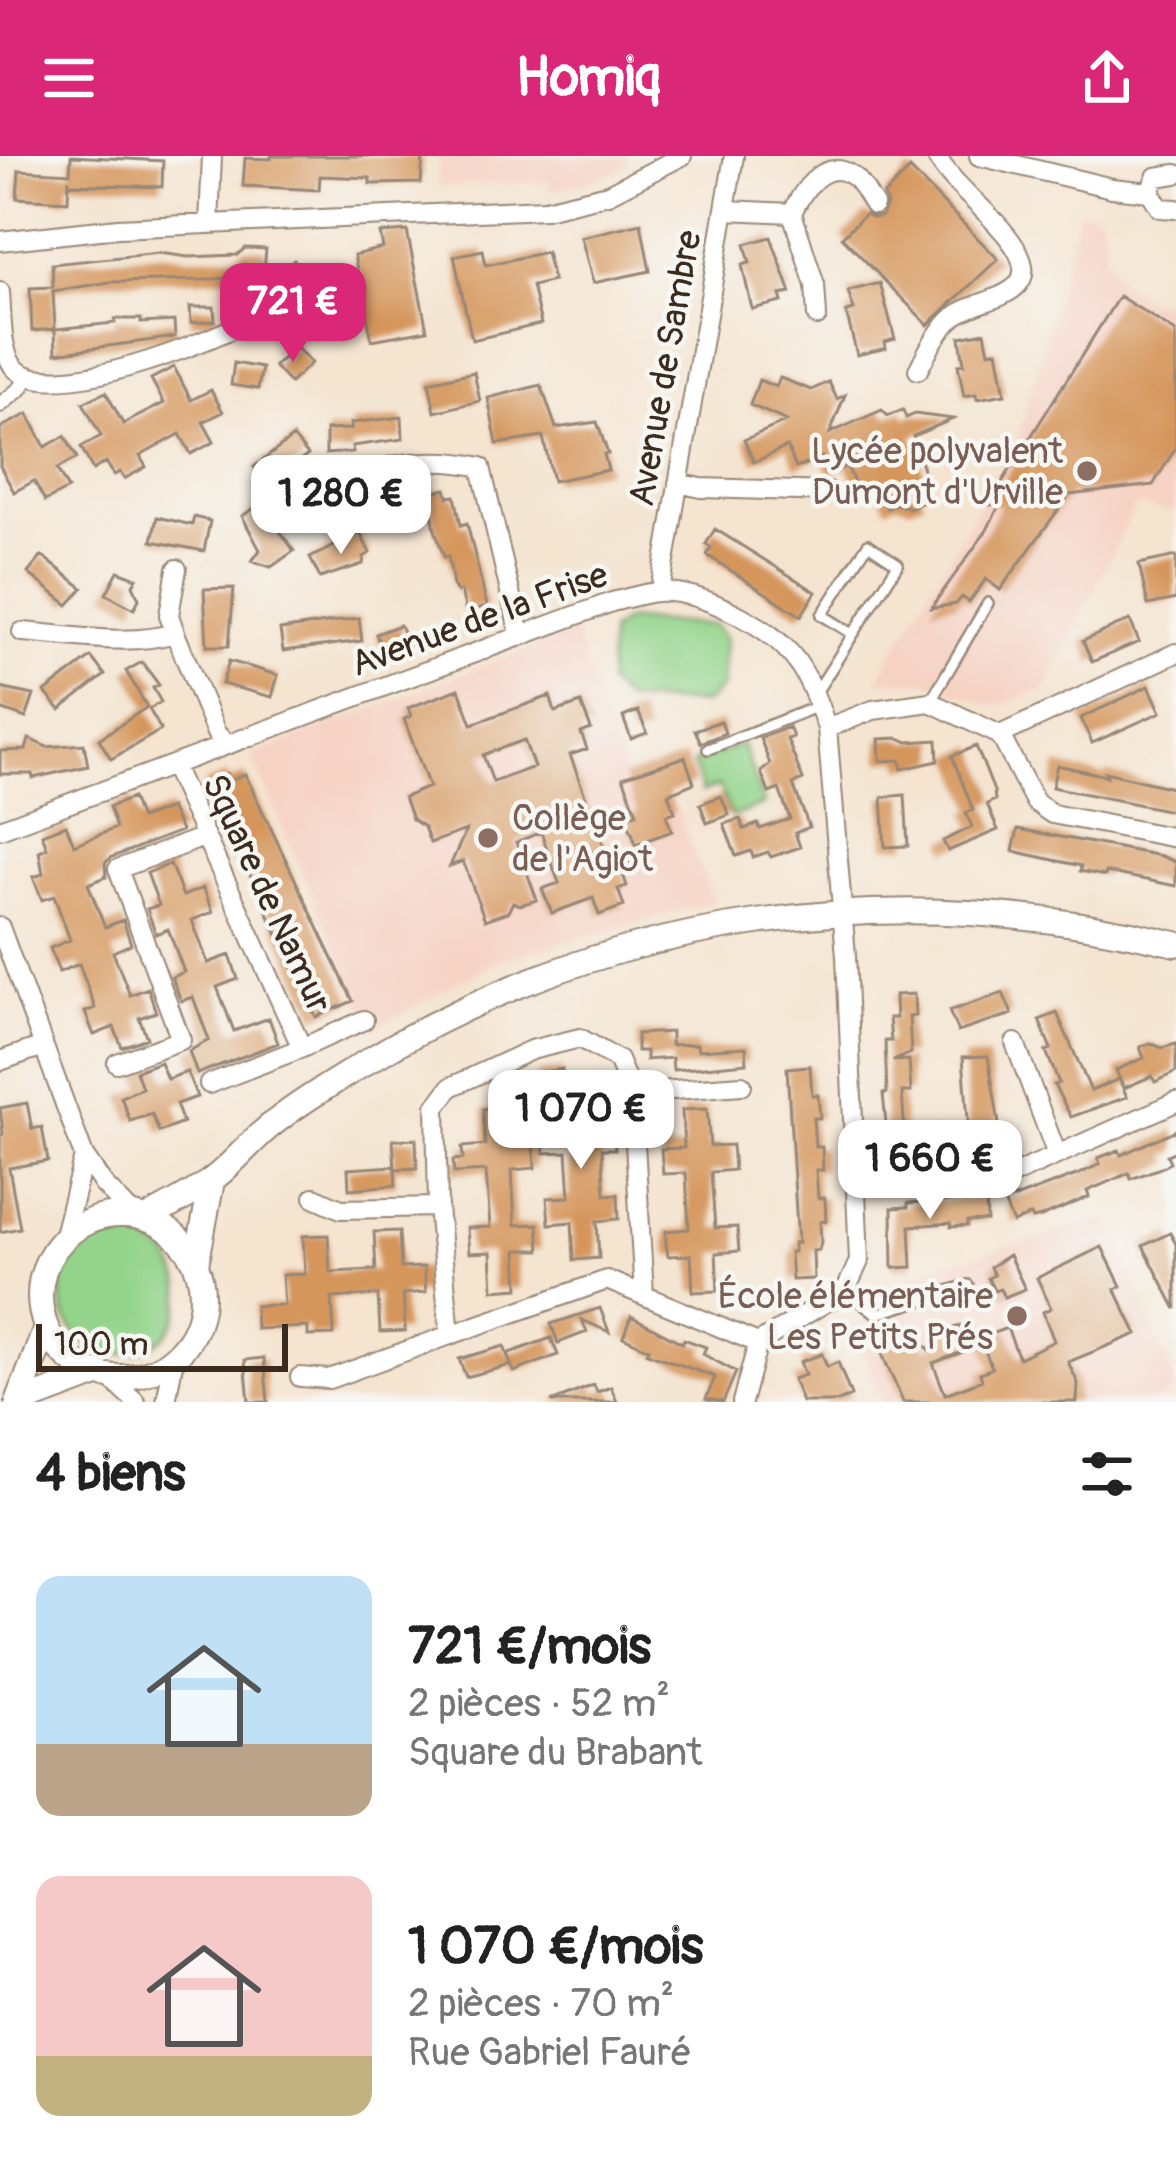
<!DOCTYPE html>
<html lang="fr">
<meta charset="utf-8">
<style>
body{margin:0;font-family:Pangolin,sans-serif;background:#f6f6f6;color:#222;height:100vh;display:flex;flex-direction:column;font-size:45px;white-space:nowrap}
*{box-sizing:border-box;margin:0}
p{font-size:39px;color:#767676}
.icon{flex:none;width:66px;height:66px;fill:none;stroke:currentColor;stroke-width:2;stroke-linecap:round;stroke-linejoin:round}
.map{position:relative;height:1246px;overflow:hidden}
.drawer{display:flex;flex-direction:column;background:#fff;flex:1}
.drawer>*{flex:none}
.scale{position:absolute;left:36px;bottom:30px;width:252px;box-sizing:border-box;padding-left:12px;border:6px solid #3b2a1e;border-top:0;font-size:33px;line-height:42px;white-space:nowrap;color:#3b2a1e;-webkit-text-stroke:9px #f6f6f2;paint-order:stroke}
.price{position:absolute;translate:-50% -102px;padding:0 27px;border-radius:24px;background:#fff;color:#222;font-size:39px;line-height:78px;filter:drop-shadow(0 3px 6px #0008)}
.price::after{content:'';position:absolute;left:50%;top:72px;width:36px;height:27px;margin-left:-18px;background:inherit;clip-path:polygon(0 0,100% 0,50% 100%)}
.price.selected{background:#db2777;color:#fff}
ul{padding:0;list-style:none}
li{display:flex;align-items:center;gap:36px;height:300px;padding:0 36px}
li span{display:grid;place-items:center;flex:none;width:336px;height:240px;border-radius:24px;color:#555}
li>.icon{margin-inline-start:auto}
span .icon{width:144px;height:144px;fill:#fffc;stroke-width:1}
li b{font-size:51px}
h2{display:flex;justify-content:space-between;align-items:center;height:144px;padding:0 36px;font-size:51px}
header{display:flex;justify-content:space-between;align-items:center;height:156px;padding:0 36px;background:#db2777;color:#fff;font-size:54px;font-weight:700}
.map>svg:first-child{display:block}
.built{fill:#f6d2c4}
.green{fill:#93d48a;stroke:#677f54;stroke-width:3}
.building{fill:#d5965b;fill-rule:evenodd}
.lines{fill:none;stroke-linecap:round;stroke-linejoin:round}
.service-casing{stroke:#988777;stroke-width:14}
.pedestrian-casing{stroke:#988777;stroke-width:18}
.minor-casing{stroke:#988777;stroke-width:22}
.tertiary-casing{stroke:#988777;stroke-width:28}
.service{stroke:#fff;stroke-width:9}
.pedestrian{stroke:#fff;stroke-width:14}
.minor{stroke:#fff;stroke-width:18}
.tertiary{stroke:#fff;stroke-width:24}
.education-dot{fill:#8d6e63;stroke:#f6f6f2;stroke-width:4.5}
.labels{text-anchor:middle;stroke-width:9;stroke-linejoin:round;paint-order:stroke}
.street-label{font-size:36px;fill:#3b2a1e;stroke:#f6f6f2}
.education-label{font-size:36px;fill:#785e54;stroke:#f6f6f2;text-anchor:end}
</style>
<header><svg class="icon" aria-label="menu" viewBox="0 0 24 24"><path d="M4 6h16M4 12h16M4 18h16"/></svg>Homiq<svg class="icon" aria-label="share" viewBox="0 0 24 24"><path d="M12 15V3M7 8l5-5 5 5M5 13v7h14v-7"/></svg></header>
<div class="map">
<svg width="1176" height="1246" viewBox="0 0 1176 1246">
<rect width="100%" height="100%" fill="#f6f6f2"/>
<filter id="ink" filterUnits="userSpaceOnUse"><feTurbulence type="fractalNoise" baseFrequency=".00833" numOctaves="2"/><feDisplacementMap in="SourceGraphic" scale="24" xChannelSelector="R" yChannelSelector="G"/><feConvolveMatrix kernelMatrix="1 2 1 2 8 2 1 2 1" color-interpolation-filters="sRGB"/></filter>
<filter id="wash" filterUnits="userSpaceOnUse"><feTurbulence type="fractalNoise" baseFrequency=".004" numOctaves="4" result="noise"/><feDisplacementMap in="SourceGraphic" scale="48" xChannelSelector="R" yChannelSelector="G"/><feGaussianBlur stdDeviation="2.7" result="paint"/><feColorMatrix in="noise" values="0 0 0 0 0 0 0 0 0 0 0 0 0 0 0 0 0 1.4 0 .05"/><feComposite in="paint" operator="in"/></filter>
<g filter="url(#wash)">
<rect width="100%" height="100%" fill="#f4e4d0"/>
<path class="built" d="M 439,0 L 628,0 L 627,10 L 591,25 L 550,35 L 548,25 L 437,31 Z
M 1079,54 L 1101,59 L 1106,102 L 1118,123 L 1148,145 L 1176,148 L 1176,357 L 1136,349 L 1045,534 L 992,550 L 927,526 L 877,524 L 1018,281 Z
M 574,475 L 625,619 L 658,609 L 714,745 L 498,805 L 372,874 L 251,600 Z
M 1110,1062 L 1176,1230 L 1158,1246 L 882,1246 L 854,1172 L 918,1149 L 907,1119 Z"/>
<path class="green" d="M 627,464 L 714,469 L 725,483 L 722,531 L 705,547 L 627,545 L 608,529 L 610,476 Z
M 742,588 L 764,648 L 732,661 L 719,630 L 702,636 L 693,607 Z
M61 1138a60 60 0 1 1 120 0a60 60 0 1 1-120 0Z"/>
<g id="blocks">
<path class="building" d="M 71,0 L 163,5 L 162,31 L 69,28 L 69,23 L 68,45 L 17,42 L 19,14 L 70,17 Z
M 271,0 L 423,0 L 421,27 L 370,28 L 370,22 L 320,20 L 319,34 L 243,30 L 245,2 L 271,3 Z
M 910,13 L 998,103 L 928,169 L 842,81 L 865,58 L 874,62 L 882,60 L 887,49 L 884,39 Z
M 641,67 L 650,115 L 593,127 L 581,81 Z
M 407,75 L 427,174 L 372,184 L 354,99 L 383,92 L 380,77 Z
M 771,81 L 791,137 L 780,139 L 782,146 L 752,153 L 742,109 L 750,107 L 745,88 Z
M 245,92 L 266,93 L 264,115 L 244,115 L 244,120 L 204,124 L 110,126 L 53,135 L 55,173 L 32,175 L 30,132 L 53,131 L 52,108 L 159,97 L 188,101 L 237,99 Z
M 483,94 L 486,109 L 546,96 L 553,125 L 532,130 L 541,168 L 472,184 L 454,100 Z
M 294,104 L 314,124 L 299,140 L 278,121 Z
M 880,127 L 895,183 L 885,186 L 886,192 L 857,199 L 846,156 L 854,154 L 848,135 Z
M 1119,140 L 1176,176 L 1176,291 L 1153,329 L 1069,339 L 1000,434 L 986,423 L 969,446 L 962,441 L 956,448 L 931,452 L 987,374 L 1000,348 L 988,349 Z
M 190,151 L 214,151 L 215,165 L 191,167 Z
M 304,151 L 326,152 L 324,180 L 302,180 Z
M 115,163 L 141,163 L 141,167 L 174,165 L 175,181 L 56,197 L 55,173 L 115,167 Z
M 985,176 L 989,196 L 997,194 L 1005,238 L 977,243 L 976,238 L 964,240 L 958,209 L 964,208 L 960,181 Z
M 296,191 L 311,207 L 290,227 L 274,210 Z
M 234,207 L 262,212 L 258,233 L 231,229 Z
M 174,211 L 191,244 L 211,234 L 223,256 L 203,266 L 214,286 L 191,298 L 180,278 L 140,300 L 146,311 L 124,323 L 120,316 L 114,319 L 106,306 L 93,314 L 81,291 L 101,280 L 83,247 L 106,236 L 123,268 L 164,247 L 151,223 Z
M 474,216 L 480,245 L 435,256 L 429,226 Z
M 780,222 L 811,234 L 829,226 L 837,243 L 845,239 L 830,277 L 882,254 L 888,260 L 903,254 L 906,262 L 915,258 L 953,263 L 913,280 L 925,320 L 918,333 L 924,346 L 910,352 L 896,348 L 887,353 L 875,328 L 858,336 L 847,310 L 829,318 L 822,301 L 796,312 L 787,291 L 754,306 L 744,284 L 787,265 L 750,249 L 759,224 L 776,231 Z
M 541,229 L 556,272 L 597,266 L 608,298 L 604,298 L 608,314 L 553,325 L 543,281 L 497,288 L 488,242 Z
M 28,258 L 45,291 L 65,280 L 77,302 L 57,313 L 68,333 L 45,345 L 34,325 L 14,336 L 0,310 L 0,272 Z
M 402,261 L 403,283 L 352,290 L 353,296 L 326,298 L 326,274 L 351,273 L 351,267 Z
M 293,281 L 308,299 L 268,329 L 254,311 Z
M 413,328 L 417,348 L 363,369 L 357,341 Z
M 446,333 L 448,341 L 455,340 L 461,369 L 467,367 L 487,450 L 466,456 L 461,435 L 457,436 L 453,429 L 448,400 L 444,401 L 435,374 L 429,337 Z
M 261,348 L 294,395 L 271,411 L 252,405 L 260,394 L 242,360 Z
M 157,361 L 192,369 L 194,361 L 210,365 L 204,395 L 152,385 Z
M 715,373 L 816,436 L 801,460 L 707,399 L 711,392 L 706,388 Z
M 360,377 L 370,397 L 364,401 L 363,408 L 320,422 L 310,402 Z
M 42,400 L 83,432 L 68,449 L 28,417 Z
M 1176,400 L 1176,443 L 1148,449 L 1139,408 Z
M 118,415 L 137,422 L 133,429 L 139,443 L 134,453 L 106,438 Z
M 234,432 L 229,490 L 207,490 L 204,433 Z
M 359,462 L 362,485 L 283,495 L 280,474 Z
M 1130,464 L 1139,486 L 1092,506 L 1083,485 Z
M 400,469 L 409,491 L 384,501 L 376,478 Z
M 91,501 L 105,519 L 60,554 L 45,536 Z
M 229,505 L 278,519 L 272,541 L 222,528 Z
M 142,506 L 159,529 L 153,532 L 161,546 L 149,553 L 161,574 L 111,603 L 99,583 L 147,551 L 126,515 Z
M 1149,530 L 1161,556 L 1092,587 L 1081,562 Z
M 0,532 L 34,539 L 26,562 L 0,553 Z
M 459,533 L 472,568 L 550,540 L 555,556 L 581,547 L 591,573 L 581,577 L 587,593 L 570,599 L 607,699 L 624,693 L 629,709 L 621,712 L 627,730 L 618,733 L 624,750 L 599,759 L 593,742 L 552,757 L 542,733 L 559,727 L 541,676 L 516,686 L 537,744 L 520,749 L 513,746 L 508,756 L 485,764 L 463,705 L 450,710 L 466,674 L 430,687 L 424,671 L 412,663 L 404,641 L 429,631 L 404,563 L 411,560 L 408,552 ZM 524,584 L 534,611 L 493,626 L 483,599 Z
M 638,555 L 647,577 L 631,583 L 623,561 Z
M 721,565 L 725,577 L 701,587 L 695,574 Z
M 789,571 L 793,581 L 787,583 L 803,624 L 793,628 L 809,671 L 795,677 L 800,691 L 771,701 L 768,696 L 753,701 L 751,695 L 736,700 L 724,668 L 740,663 L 744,673 L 758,668 L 760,673 L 790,663 L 779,633 L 769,637 L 761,616 L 770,608 L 760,582 Z
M 899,582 L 908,586 L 937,584 L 938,605 L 902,613 L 900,604 L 880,605 L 879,583 Z
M 29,583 L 47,591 L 84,588 L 88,610 L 33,622 L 32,618 L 0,618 L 0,595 L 26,594 Z
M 976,590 L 994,635 L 995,644 L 987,648 L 998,674 L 948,695 L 943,685 L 972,671 L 966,657 L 973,654 L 952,600 Z
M 685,601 L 694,627 L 668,638 L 675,656 L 666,659 L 672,675 L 636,688 L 626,661 L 637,657 L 623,621 Z
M 1057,609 L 1107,620 L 1105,616 L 1176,633 L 1176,656 L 1052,631 Z
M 227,618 L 230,625 L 245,618 L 353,845 L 316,861 L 239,695 L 234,697 L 203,628 Z
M 905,639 L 908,690 L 885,691 L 882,641 Z
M 721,640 L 729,659 L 707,667 L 700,648 Z
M 132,642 L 140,663 L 170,652 L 181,675 L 112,701 L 105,707 L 106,721 L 88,728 L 105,771 L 123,764 L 131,788 L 113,796 L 130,839 L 148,832 L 156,856 L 139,862 L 147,882 L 122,891 L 114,871 L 94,879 L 85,856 L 95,852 L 79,808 L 59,816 L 50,792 L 70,784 L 54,740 L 42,744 L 33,721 L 43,718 L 39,695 L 47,692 L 42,678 L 66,669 L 74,689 L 116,672 L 109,651 Z
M 1018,673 L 1161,700 L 1176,706 L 1176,730 L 1106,716 L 1105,720 L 1080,715 L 1081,710 L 1013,695 Z
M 170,708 L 183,740 L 203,732 L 213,756 L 192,764 L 208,807 L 230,799 L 238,823 L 217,831 L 234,875 L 269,862 L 278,887 L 197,918 L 189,895 L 209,884 L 193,841 L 181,845 L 172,821 L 184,816 L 168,773 L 156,778 L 147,753 L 159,749 L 147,717 Z
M 1003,837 L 1012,858 L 958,876 L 949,855 Z
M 914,838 L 915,860 L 909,861 L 911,897 L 893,905 L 909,904 L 911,936 L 902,936 L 905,980 L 969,976 L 963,901 L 988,900 L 1000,974 L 975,975 L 980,975 L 981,992 L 926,998 L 889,996 L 883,938 L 887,937 L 885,885 L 891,885 L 889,862 L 896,862 L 895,839 Z
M 1057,857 L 1091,935 L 1119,923 L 1127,941 L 1071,961 L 1054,929 L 1059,927 L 1046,895 L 1051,893 L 1039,864 Z
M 671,876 L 671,889 L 697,888 L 698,894 L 746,891 L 747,907 L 673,914 L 672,902 L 646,904 L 646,895 L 637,895 L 637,878 Z
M 1150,887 L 1162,892 L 1176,888 L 1176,916 L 1155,926 L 1152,920 L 1124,932 L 1116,914 L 1144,902 L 1140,891 Z
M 160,906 L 167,923 L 187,916 L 197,941 L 176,948 L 183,967 L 159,976 L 152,958 L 130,965 L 121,941 L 142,932 L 136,915 Z
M 810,910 L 812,939 L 818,939 L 820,962 L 813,962 L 815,991 L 822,991 L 823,1014 L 816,1014 L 818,1042 L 825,1042 L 826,1065 L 820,1066 L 821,1086 L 819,1094 L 813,1095 L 814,1123 L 792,1124 L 790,1096 L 794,1096 L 794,1087 L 798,1087 L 787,912 Z
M 562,913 L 563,932 L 538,934 L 537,917 Z
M 532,926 L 532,940 L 524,941 L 524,947 L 508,948 L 507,931 Z
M 589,932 L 591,969 L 613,967 L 615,993 L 602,993 L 605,1039 L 618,1038 L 619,1063 L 597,1065 L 599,1102 L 574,1104 L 572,1066 L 549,1068 L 547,1042 L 570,1041 L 567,996 L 544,997 L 542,965 L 565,963 L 563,933 Z
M 27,947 L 32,973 L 42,971 L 48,1005 L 9,1012 L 20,1072 L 0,1076 L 0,979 L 3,978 L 0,952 Z
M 508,951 L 510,988 L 533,987 L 535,1012 L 512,1014 L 515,1069 L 538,1068 L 540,1094 L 517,1094 L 519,1132 L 493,1134 L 491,1096 L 469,1097 L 467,1072 L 490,1071 L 486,1015 L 454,1017 L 453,1004 L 463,1003 L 462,991 L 485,989 L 483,953 Z
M 707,953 L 710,990 L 732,989 L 734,1014 L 711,1016 L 715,1072 L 737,1071 L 739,1095 L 716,1097 L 718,1135 L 693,1136 L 691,1099 L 668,1100 L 666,1088 L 666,1075 L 689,1073 L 686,1017 L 663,1018 L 661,993 L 684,992 L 682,954 Z
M 1176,974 L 1176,995 L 1167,999 L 1170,1006 L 1163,1011 L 1131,1023 L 1129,1017 L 1087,1035 L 1089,1041 L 1041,1061 L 1033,1063 L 1031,1059 L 1013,1067 L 1004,1046 L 1079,1018 L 1100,1008 L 1098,1002 L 1119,994 L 1121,999 Z
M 416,983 L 417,1012 L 395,1013 L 393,984 Z
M 395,1010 L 396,1029 L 349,1033 L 348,1013 Z
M 986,1043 L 987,1065 L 967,1066 L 967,1070 L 951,1071 L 951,1067 L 910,1070 L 912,1111 L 893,1112 L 892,1052 L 908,1051 L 908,1047 Z
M 399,1075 L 401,1112 L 424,1111 L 425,1124 L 426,1136 L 403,1138 L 405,1175 L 380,1176 L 378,1139 L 332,1142 L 334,1179 L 308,1180 L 308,1171 L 256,1173 L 255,1150 L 284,1149 L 282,1119 L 305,1118 L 303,1080 L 328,1079 L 330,1116 L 376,1114 L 374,1076 Z
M 1170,1077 L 1176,1088 L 1176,1153 L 1143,1090 Z
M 1102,1091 L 1121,1130 L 1115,1133 L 1137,1178 L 1068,1206 L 1078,1227 L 1077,1246 L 903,1246 L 877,1186 L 913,1179 L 929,1193 L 941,1177 L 962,1169 L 971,1193 L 933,1207 L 945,1238 L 969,1229 L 982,1224 L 980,1217 L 992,1212 L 980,1182 L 1007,1172 L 1019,1202 L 1054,1185 L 1043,1156 L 1051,1152 L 1037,1122 Z
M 1009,1099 L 1025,1133 L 1004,1141 L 1000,1133 L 994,1135 L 988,1122 L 994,1119 L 990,1111 Z
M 600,1152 L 609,1176 L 582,1164 L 587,1176 L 558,1187 L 551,1168 Z
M 631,1160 L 682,1187 L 684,1183 L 706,1191 L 703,1198 L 736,1216 L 723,1246 L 706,1243 L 715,1221 L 647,1197 L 649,1193 L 623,1181 Z
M 551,1182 L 558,1199 L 514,1216 L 507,1198 Z
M 504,1190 L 511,1209 L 466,1221 L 459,1203 Z
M 822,1198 L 827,1211 L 838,1206 L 851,1240 L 836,1246 L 802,1246 L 793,1223 L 805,1219 L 800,1206 Z
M 264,1202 L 268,1246 L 249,1246 L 245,1204 Z
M 594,1229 L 597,1236 L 611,1231 L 617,1246 L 551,1246 Z"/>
</g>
</g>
<g filter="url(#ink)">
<use href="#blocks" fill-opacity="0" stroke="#988777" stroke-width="3"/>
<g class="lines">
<g class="service-casing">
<path id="service" d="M 815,538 L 898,408 L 868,388 L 822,459 L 853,478
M 930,546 L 988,447
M 708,593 L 819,550
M 846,1134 L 877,1158 L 968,1129"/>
</g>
<g class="pedestrian-casing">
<path id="pedestrian" d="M 0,249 L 21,232 L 27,221"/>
</g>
<g class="minor-casing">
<path id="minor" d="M 979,0 L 1112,32 L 1150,36
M 1176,18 L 1156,21 L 1150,36 L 1160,52 L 1176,53
M 725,54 L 792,57 L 815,129 L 817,160
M 792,57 C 801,37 823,2 850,18 C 860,23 867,39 874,49
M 209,68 L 212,0
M 0,85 L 118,72 L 545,53 L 608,38 L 682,0
M 0,136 C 2,159 0,191 13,210 C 47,252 214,185 254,161
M 918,214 C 928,195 937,174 955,160 C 978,141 1047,142 1015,91 C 993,57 957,35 936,0
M 678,327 L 701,332 L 830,336
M 317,351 C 326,343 336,331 347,326 C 387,305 438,301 481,311 L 520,479
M 660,435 L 734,0
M 22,476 C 71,479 127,491 175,477 L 216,577 L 227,589
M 175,477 L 169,459 L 177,413
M 827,572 L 873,554 L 930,546 L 1000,579 L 1035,646 L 1052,658 L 1176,682
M 1000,579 L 1176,497
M 173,610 L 302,892 L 209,928
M 0,673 L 612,446 C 626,443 643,437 657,436 C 697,433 764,467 790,497 C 808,517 818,547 827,572 L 846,800 L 859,1105 L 846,1134 L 758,1187
M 0,771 L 84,1000 L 103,1028 L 134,1060
M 1015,887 L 1057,999
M 302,892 L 364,864
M 0,905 L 43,890
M 117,907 L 181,884 L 118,713 L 204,681
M 632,937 L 742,929
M 855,1025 L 1012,1019 L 1176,946
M 314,1041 L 341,1053 L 438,1051
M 63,1083 L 84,1000
M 644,1139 L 632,937 L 618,904 L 580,882 L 531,894 L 451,931 L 436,951 L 438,1051 L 450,1179 L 607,1124 L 758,1187
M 108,1220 L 136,1246
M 300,1221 L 329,1223 L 450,1179
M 166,1246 L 174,1202
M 742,1246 L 758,1187"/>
</g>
<g class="tertiary-casing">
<path id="tertiary" d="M40 1140a81 81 0 1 1 162 0a81 81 0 1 1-162 0Z
M 146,1063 C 167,1051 190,1040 209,1026 C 229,1012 245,992 263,976 C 294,949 333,927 368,905 C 612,756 900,721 1176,788
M 196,1109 L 212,1025
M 18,1246 L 46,1172
M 23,1246 L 97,1218"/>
</g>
<use href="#service" class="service"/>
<use href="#pedestrian" class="pedestrian"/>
<use href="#minor" class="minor"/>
<use href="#tertiary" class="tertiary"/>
</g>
</g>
<g class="education-dot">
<circle cx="1087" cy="315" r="12"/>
<circle cx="488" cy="682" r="12"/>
<circle cx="1017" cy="1160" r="12"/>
</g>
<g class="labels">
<g class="street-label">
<text transform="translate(664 212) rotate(-80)" y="13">Avenue de Sambre</text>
<text transform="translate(479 462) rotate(-20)" y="13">Avenue de la Frise</text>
<text transform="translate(268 737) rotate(65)" y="13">Square de Namur</text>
</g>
<g class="education-label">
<text x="1063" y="307">Lycée polyvalent<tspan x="1063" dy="41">Dumont d'Urville</tspan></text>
<text x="512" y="674" text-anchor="start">Collège<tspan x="512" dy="41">de l'Agiot</tspan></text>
<text x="993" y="1152">École élémentaire<tspan x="993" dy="41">Les Petits Prés</tspan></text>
</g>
</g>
</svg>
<div class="scale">100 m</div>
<b class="price selected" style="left:293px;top:209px">721 €</b>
<b class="price" style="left:341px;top:401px">1 280 €</b>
<b class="price" style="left:581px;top:1016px">1 070 €</b>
<b class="price" style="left:930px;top:1066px">1 660 €</b>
</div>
<section class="drawer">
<h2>4 biens<svg class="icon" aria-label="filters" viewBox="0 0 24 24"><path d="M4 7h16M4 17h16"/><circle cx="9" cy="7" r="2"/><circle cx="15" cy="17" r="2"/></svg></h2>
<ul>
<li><span style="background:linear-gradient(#bfe0f5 70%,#b9a48a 0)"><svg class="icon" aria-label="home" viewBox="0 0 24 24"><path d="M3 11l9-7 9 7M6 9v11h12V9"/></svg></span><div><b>721 €/mois</b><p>2 pièces · 52 m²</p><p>Square du Brabant</p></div></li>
<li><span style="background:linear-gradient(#f6c9c9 75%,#c2b280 0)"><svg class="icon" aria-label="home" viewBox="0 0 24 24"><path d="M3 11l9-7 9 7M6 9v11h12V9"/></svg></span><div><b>1 070 €/mois</b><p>2 pièces · 70 m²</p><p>Rue Gabriel Fauré</p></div></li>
</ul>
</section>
